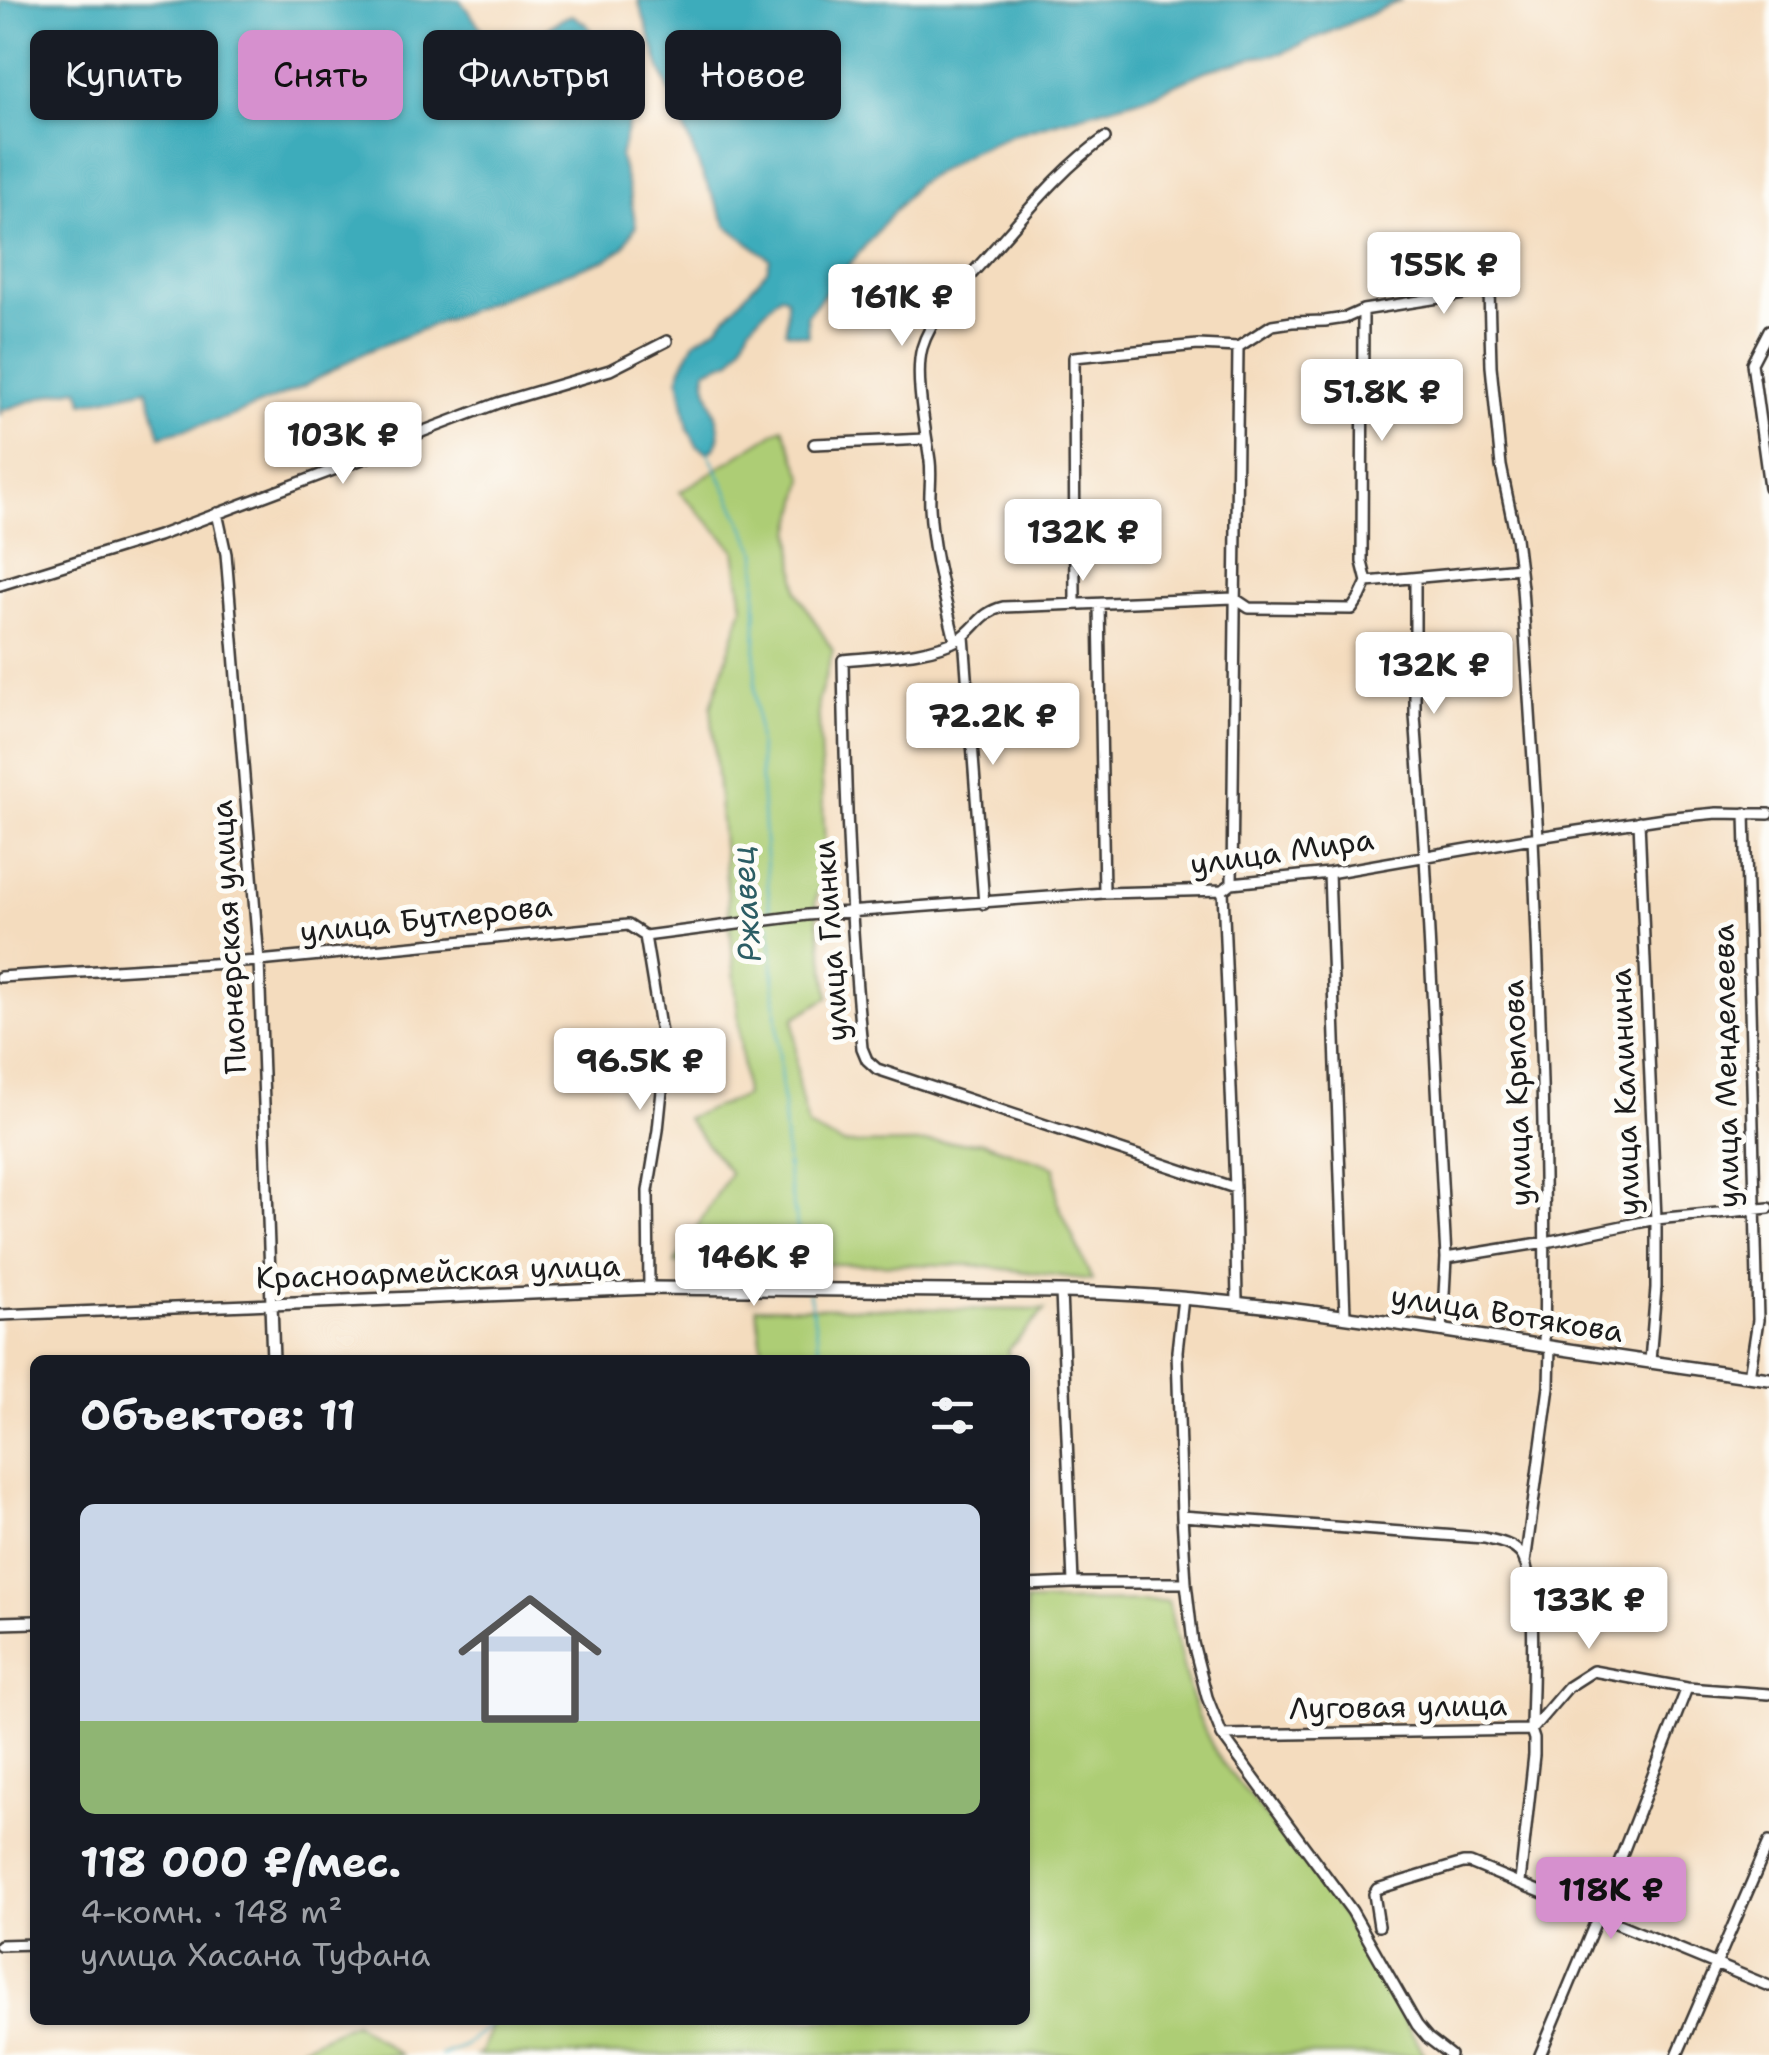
<!DOCTYPE html>
<html lang="ru">
<meta charset="utf-8">
<style>
body{margin:0;font-family:"Shantell Sans",sans-serif;background:#20242c;color:#f1f3f6;height:100vh;display:flex;flex-direction:column;font-size:38px;white-space:nowrap}
*{box-sizing:border-box;margin:0}
p{font-size:32px;color:#9ea1a6}
.icon{flex:none;width:55px;height:55px;fill:none;stroke:currentColor;stroke-width:2;stroke-linecap:round;stroke-linejoin:round}
.map{position:relative;flex:1;overflow:hidden}
.side{position:absolute;left:30px;top:1355px;width:1000px;height:670px;display:flex;flex-direction:column;background:#171b24;border-radius:15px;box-shadow:0 2px 8px #0004}
.side>*{flex:none}
.guide{position:absolute;left:30px;top:30px;width:1000px;height:90px;display:flex;gap:20px}
.price{position:absolute;translate:-50% -85px;padding:0 22px;border-radius:10px;background:#fff;color:#222;font-size:32px;line-height:65px;filter:drop-shadow(0 2px 5px #0008)}
.price::after{content:'';position:absolute;left:50%;top:60px;width:30px;height:22px;margin-left:-15px;background:inherit;clip-path:polygon(0 0,100% 0,50% 100%)}
.price.on{background:#d690ce;color:#111}
ul{padding:0;list-style:none}
li{display:grid;align-content:center;gap:20px;height:530px;padding:0 50px}
li+li{border-top:2px solid #363941}
li span{display:grid;place-items:center;height:310px;border-radius:15px;color:#555}
li>.icon{margin-inline-start:auto}
span .icon{width:180px;height:180px;fill:#fffc;stroke-width:1}
li b{font-size:42px}
h2{display:flex;justify-content:space-between;align-items:center;height:120px;padding:0 50px;font-size:42px}
.pill{padding:0 35px;border-radius:15px;background:#171b24;box-shadow:0 2px 8px #0004;font-size:35px;line-height:90px}
.pill.on{background:#d690ce;color:#111}
.map>svg:first-child{display:block}
.green{fill:#adcd75;stroke:#647448;stroke-width:2.5}
.water{fill:#3dacbb;stroke:#2c646c;stroke-width:2.5}
.lines{fill:none;stroke-linecap:round;stroke-linejoin:round}
.stream{stroke:#3dacbb;stroke-width:2.5}
.minor-casing{stroke:#3c3934;stroke-width:14}
.tertiary-casing{stroke:#3c3934;stroke-width:16}
.minor{stroke:#fff;stroke-width:9}
.tertiary{stroke:#fff;stroke-width:11}
.labels{text-anchor:middle;stroke-width:10;stroke-linejoin:round;paint-order:stroke}
.street-label{font-size:30px;fill:#1c1c1c;stroke:#fdfcf7}
.water-label{font-size:32px;font-style:italic;fill:#2b5d64;stroke:#fdfcf7}
</style>
<div class="map">
<svg width="1769" height="2055" viewBox="0 0 1769 2055">
<rect width="100%" height="100%" fill="#fdfcf7"/>
<filter id="ink" filterUnits="userSpaceOnUse"><feTurbulence type="fractalNoise" baseFrequency=".01" numOctaves="2"/><feDisplacementMap in="SourceGraphic" scale="20" xChannelSelector="R" yChannelSelector="G"/><feConvolveMatrix kernelMatrix="1 2 1 2 8 2 1 2 1" color-interpolation-filters="sRGB"/></filter>
<filter id="wash" filterUnits="userSpaceOnUse"><feTurbulence type="fractalNoise" baseFrequency=".0048" numOctaves="4" result="noise"/><feDisplacementMap in="SourceGraphic" scale="40" xChannelSelector="R" yChannelSelector="G"/><feGaussianBlur stdDeviation="2.25" result="paint"/><feColorMatrix in="noise" values="0 0 0 0 0 0 0 0 0 0 0 0 0 0 0 0 0 1.4 0 .05"/><feComposite in="paint" operator="in"/></filter>
<g filter="url(#wash)">
<rect width="100%" height="100%" fill="#f4dcbe"/>
<path class="green" d="M 783,427 L 804,478 L 792,532 L 797,592 L 833,651 L 818,702 L 826,865 L 815,902 L 829,997 L 794,1018 L 798,1084 L 808,1127 L 843,1144 L 982,1142 L 1055,1167 L 1057,1201 L 1092,1280 L 972,1265 L 675,1263 L 730,1173 L 686,1118 L 745,1096 L 711,707 L 743,607 L 735,550 L 680,492 Z
M 756,1308 L 756,1307 L 1045,1310 L 1008,1350 L 1009,1360 L 764,1360 Z
M 1168,1601 C 1182,1660 1188,1708 1221,1761 L 1333,1900 L 1425,2055 L 476,2055 L 481,2052 L 493,2020 L 1025,2020 L 1025,1602 Z
M 354,2022 L 400,2055 L 284,2055 Z"/>
<path class="water" d="M 0,0 L 460,0 C 476,21 495,52 521,62 C 542,44 537,27 572,15 L 587,25 L 600,46 L 616,78 L 631,114 L 620,157 L 630,195 L 636,226 L 623,248 L 607,259 L 533,285 L 368,351 L 298,389 L 227,418 L 160,436 L 147,389 L 84,403 L 79,389 L 55,393 L 1,411 L 0,416 Z
M 638,0 L 1402,0 L 1282,53 L 1256,57 L 1205,71 L 1152,95 L 1011,135 L 973,151 L 917,184 L 807,315 L 808,336 L 786,332 L 787,300 L 785,296 L 780,295 L 750,326 L 742,345 L 731,360 L 706,370 C 701,395 737,438 708,452 L 697,446 L 688,429 L 679,378 L 681,368 L 695,341 L 716,328 L 767,270 L 770,259 L 727,226 L 703,176 L 660,68 Z"/>
<g class="lines">
<path class="stream" d="M 708,452 L 757,553 L 755,691 L 770,917
M 770,925 L 788,1178 L 808,1285
M 809,1293 L 822,1360
M 441,2055 L 464,2046 L 495,2020"/>
</g>
</g>
<g filter="url(#ink)">
<g class="lines">
<g class="minor-casing">
<path id="minor" d="M 1363,310 L 1362,562 L 1367,582
M 1769,330 L 1752,363 L 1769,487
M 814,444 L 926,439
M 1415,578 L 1415,715 L 1425,857 L 1446,1258 L 1442,1331
M 0,585 L 158,536 L 376,454 L 424,431 L 498,403 L 610,370 L 667,341
M 1075,603 L 1074,357 L 1198,345 L 1238,347 L 1272,325 L 1292,322 L 1325,321 L 1345,318 L 1363,310 L 1489,290 L 1491,366 L 1501,466 L 1516,538 L 1522,588 L 1538,837
M 1099,604 L 1104,893
M 964,636 L 984,904
M 955,641 C 945,597 932,552 930,507 C 929,491 932,477 930,461 C 926,431 914,377 922,348 C 932,313 970,277 993,250 C 1028,211 1062,168 1105,138
M 1745,813 L 1758,1320 L 1749,1377
M 1639,821 L 1656,1219 L 1656,1288 L 1650,1361
M 1533,838 C 1540,1007 1547,1176 1544,1346
M 1329,873 L 1345,1315
M 1232,883 L 1238,347
M 1223,890 L 1235,1188 L 1237,1302
M 645,936 L 661,1033 L 664,1071 L 658,1130 L 648,1191 L 649,1288
M 0,977 L 259,961 L 628,925 L 645,936 L 807,915 L 1104,893 L 1223,890 L 1232,883 L 1329,873 L 1538,837 L 1664,818 L 1717,813 L 1769,814
M 1235,1188 L 877,1069 L 867,1060 L 862,1048 C 850,919 845,790 843,660 C 878,656 929,656 959,639 C 977,628 979,613 1003,607 L 1234,598 L 1249,608 L 1352,609 L 1360,597 L 1367,582 L 1520,568
M 1446,1258 L 1546,1242 L 1656,1219 L 1769,1208
M 1061,1292 L 1073,1583 L 1186,1583
M 1183,1298 L 1177,1351 L 1182,1516 L 1186,1583 L 1193,1643 L 1207,1697 L 1222,1735 L 1352,1911 L 1417,2025 L 1428,2038 L 1450,2055
M 0,1315 L 271,1304 L 259,961 L 226,554 L 217,513
M 1182,1516 L 1484,1538 C 1496,1541 1511,1543 1520,1553 C 1539,1573 1531,1697 1531,1730 L 1568,1687 L 1593,1671 L 1687,1688 L 1769,1694
M 1525,1563 L 1549,1387 L 1550,1347
M 1025,1585 L 1073,1583
M 1222,1735 L 1531,1730 L 1534,1739 L 1534,1755 L 1520,1882
M 1379,1926 L 1374,1894 L 1377,1889 L 1463,1863 L 1470,1863 L 1769,1986
M 0,1945 L 35,1944
M 1540,2055 L 1598,1916 L 1687,1688
M 1677,2055 L 1769,1842"/>
</g>
<g class="tertiary-casing">
<path id="tertiary" d="M 273,1360 L 271,1304 L 649,1288 L 1061,1292 C 1191,1294 1318,1312 1446,1331 C 1554,1348 1661,1364 1769,1379
M 0,1623 L 35,1622"/>
</g>
<use href="#minor" class="minor"/>
<use href="#tertiary" class="tertiary"/>
</g>
</g>
<g class="labels">
<g class="street-label">
<text transform="translate(1282 852) rotate(-8)" y="10">улица Мира</text>
<text transform="translate(426 919) rotate(-6)" y="10">улица Бутлерова</text>
<text transform="translate(229 937) rotate(-93)" y="10">Пионерская улица</text>
<text transform="translate(831 941) rotate(-94)" y="10">улица Глинки</text>
<text transform="translate(1726 1066) rotate(-91)" y="10">улица Менделеева</text>
<text transform="translate(1625 1092) rotate(-92)" y="10">улица Калинина</text>
<text transform="translate(1517 1093) rotate(-92)" y="10">улица Крылова</text>
<text transform="translate(438 1272) rotate(-2)" y="10">Красноармейская улица</text>
<text transform="translate(1507 1314) rotate(9)" y="10">улица Вотякова</text>
<text transform="translate(1398 1707) rotate(-1)" y="10">Луговая улица</text>
</g>
<g class="water-label">
<text transform="translate(746 904) rotate(-94)" y="11">Ржавец</text>
</g>
</g>
</svg>
<b class="price" style="left:1444px;top:317px">155K ₽</b>
<b class="price" style="left:902px;top:349px">161K ₽</b>
<b class="price" style="left:1382px;top:444px">51.8K ₽</b>
<b class="price" style="left:343px;top:487px">103K ₽</b>
<b class="price" style="left:1083px;top:584px">132K ₽</b>
<b class="price" style="left:1434px;top:717px">132K ₽</b>
<b class="price" style="left:993px;top:768px">72.2K ₽</b>
<b class="price" style="left:640px;top:1113px">96.5K ₽</b>
<b class="price" style="left:754px;top:1309px">146K ₽</b>
<b class="price" style="left:1589px;top:1652px">133K ₽</b>
<b class="price on" style="left:1611px;top:1942px">118K ₽</b>
<div class="guide">
<a class="pill">Купить</a>
<a class="pill on">Снять</a>
<a class="pill">Фильтры</a>
<a class="pill">Новое</a>
</div>
<section class="side">
<h2>Объектов: 11<svg class="icon" aria-label="filters" viewBox="0 0 24 24"><path d="M4 7h16M4 17h16"/><circle cx="9" cy="7" r="2"/><circle cx="15" cy="17" r="2"/></svg></h2>
<ul>
<li><span style="background:linear-gradient(#c9d6e8 70%,#8fb573 0)"><svg class="icon" aria-label="home" viewBox="0 0 24 24"><path d="M3 11l9-7 9 7M6 9v11h12V9"/></svg></span><div><b>118 000 ₽/мес.</b><p>4-комн. · 148 m²</p><p>улица Хасана Туфана</p></div></li>
</ul>
</section>
</div>
